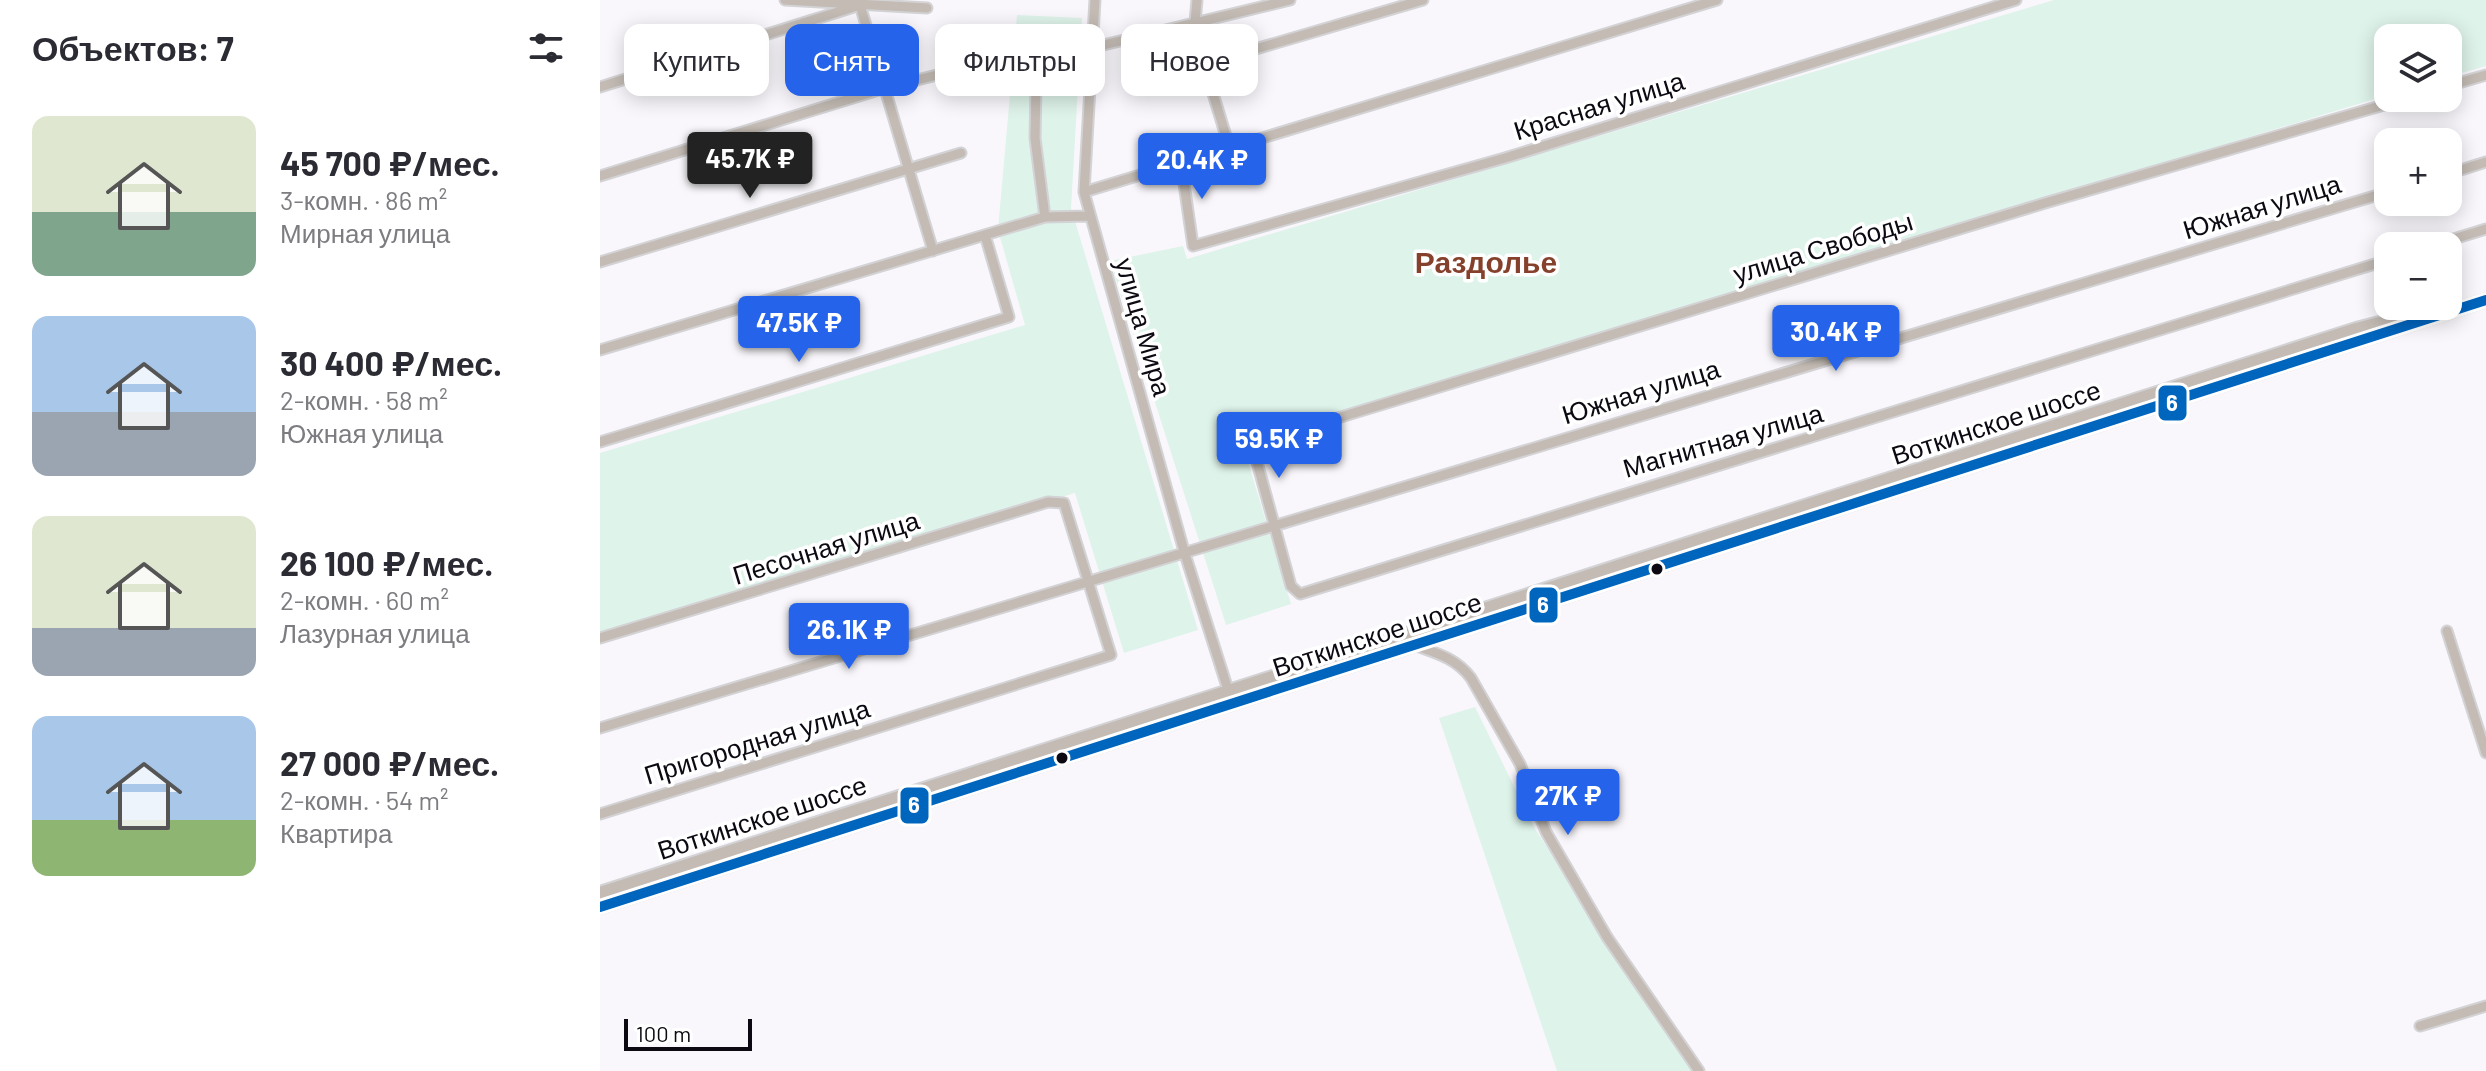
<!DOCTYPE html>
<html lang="ru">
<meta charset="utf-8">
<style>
body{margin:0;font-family:Barlow,sans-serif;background:#f7f7f7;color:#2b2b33;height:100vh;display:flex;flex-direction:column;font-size:30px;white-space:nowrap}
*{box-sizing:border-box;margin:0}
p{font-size:26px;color:#7c7c81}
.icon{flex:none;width:44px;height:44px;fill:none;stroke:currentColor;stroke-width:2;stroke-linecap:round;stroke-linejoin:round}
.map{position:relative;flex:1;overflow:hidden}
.drawer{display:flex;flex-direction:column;background:#fff;width:600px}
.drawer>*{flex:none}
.top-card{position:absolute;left:24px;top:24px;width:760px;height:72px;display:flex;gap:16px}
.controls{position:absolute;left:1774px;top:24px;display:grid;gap:16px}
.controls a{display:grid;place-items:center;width:88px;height:88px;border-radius:16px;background:#fff;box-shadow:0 4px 20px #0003;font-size:40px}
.scale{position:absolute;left:24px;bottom:20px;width:128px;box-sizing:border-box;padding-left:8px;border:4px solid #0d0912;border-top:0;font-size:22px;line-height:28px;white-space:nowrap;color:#0d0912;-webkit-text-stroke:6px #fff;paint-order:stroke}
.price{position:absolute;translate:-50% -68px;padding:0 18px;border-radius:8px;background:#2563eb;color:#fff;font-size:26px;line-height:52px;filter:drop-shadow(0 2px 4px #0008)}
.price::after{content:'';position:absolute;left:50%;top:48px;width:24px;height:18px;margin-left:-12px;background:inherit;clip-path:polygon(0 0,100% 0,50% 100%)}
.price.current{background:#222;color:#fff}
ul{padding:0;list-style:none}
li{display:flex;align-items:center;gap:24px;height:200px;padding:0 32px}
li span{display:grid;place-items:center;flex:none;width:224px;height:160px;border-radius:16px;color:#555}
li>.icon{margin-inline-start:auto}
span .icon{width:96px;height:96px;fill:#fffc;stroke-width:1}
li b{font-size:34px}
h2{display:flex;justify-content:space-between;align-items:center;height:96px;padding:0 32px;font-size:34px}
.chip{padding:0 28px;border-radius:16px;background:#fff;box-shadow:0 4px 20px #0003;font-size:28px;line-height:72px}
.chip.current{background:#2563eb;color:#fff}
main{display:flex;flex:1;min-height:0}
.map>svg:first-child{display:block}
.green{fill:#def3ea}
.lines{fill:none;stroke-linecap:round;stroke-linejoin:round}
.minor-casing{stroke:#d3d2d5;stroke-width:13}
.major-casing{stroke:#d3d2d5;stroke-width:16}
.minor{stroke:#c3bbb4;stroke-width:9}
.major{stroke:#c3bbb4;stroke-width:12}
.bus-1-casing{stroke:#fff;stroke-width:16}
.bus-1{stroke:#0065bd;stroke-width:10}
.bus-dot{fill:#0d0912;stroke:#fff;stroke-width:3}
.labels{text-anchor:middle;stroke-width:7;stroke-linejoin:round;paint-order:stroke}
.street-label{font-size:26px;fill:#0d0912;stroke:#fff}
.quarter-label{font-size:30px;font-weight:bold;fill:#85412b;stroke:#fff}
.line-badge{stroke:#fff;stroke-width:3}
.badge-label{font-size:22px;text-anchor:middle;font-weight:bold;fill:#fff}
</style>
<main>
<section class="drawer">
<h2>Объектов: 7<svg class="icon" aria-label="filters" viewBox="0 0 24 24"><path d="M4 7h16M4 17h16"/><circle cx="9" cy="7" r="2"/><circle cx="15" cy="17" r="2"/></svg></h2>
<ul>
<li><span style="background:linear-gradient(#dfe7d0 60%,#7fa58c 0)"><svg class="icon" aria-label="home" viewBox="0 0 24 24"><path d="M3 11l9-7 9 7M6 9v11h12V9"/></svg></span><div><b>45 700 ₽/мес.</b><p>3-комн. · 86 m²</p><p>Мирная улица</p></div></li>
<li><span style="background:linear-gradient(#a9c7e8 60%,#9aa5b1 0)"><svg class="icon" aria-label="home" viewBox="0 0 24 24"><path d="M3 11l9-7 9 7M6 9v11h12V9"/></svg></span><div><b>30 400 ₽/мес.</b><p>2-комн. · 58 m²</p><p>Южная улица</p></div></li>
<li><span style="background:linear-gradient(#dfe7d0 70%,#9aa5b1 0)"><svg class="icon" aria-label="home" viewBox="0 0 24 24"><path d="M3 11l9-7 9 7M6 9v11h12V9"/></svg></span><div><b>26 100 ₽/мес.</b><p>2-комн. · 60 m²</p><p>Лазурная улица</p></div></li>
<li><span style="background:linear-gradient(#a9c7e8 65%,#8fb573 0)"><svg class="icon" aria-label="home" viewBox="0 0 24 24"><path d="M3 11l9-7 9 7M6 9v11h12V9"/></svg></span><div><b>27 000 ₽/мес.</b><p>2-комн. · 54 m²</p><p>Квартира</p></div></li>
</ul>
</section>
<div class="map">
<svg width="1886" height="1071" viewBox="0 0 1886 1071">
<rect width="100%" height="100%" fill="#f9f7fb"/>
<path class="green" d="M 1454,0 L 1886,0 L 1886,66 L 1848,77 L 1848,38 L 1788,38 L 1788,95 L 642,442 L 691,604 L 626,625 L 510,261 L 583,246 L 587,259 Z
M 417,15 L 482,18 L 471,208 L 598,630 L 524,653 L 475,493 L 0,637 L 0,453 L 425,325 L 398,230 Z
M 875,707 L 935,829 L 1097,1071 L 957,1071 L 839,718 Z"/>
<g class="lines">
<g class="minor-casing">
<path id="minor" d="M 185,0 L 327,8
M 495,0 L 484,192 L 584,551 L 630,696
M 260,5 L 333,251
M 595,22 L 597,0
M 491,48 L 690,0
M 1848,86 L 1886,75
M 0,87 L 260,5
M 629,146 L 604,64 L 823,0
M 581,163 L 593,246 L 905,158 L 1416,0
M 1848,174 L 1886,162
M 0,176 L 285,88 L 413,56 L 436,87 L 435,138 L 445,217
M 484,192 L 1117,0
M 1831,246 L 1886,229
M 1788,260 L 700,594 L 691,586 L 652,444 L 1445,203 L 1808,98
M 0,262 L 361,153
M 0,350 L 445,217 L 488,216
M 0,442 L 409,317 L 385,235
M 1847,631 L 1886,753
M 0,638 L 448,502 L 464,503 L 511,655 L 0,814
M 814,645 C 836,653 856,658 871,678 L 920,764 L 946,832 L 1007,937 L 1099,1071
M 0,728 L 1788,192
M 1820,1026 L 1886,1006"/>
</g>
<g class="major-casing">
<path id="major" d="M 0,893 L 1756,329 L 1834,309
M 0,907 C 628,703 1259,508 1886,300"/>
</g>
<use href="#minor" class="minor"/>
<use href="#major" class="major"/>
<g class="bus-1-casing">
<path id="bus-1" d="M 0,907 C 628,703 1259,508 1886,300"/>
</g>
<use href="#bus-1" class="bus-1"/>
</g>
<g class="bus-dot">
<circle cx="1057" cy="569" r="7"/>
<circle cx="462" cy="758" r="7"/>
</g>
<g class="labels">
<g class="street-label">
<text transform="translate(999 106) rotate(-17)" y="9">Красная улица</text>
<text transform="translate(1662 207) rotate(-17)" y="9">Южная улица</text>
<text transform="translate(1223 248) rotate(-17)" y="9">улица Свободы</text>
<text transform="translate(543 327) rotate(74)" y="9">улица Мира</text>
<text transform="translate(1041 392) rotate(-17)" y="9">Южная улица</text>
<text transform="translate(1396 423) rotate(-18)" y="9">Воткинское шоссе</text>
<text transform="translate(1123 441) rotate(-16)" y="9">Магнитная улица</text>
<text transform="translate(226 548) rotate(-17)" y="9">Песочная улица</text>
<text transform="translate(777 635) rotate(-18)" y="9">Воткинское шоссе</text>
<text transform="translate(157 742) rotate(-17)" y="9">Пригородная улица</text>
<text transform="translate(162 818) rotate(-18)" y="9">Воткинское шоссе</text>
</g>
<g class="quarter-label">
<text x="886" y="273">Раздолье</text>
</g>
</g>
<g class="line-badge">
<rect x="1557" y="384" width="31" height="38" rx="8" fill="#0065bd"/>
<rect x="928" y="586" width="31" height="38" rx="8" fill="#0065bd"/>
<rect x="299" y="786" width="31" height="39" rx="8" fill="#0065bd"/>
</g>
<g class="badge-label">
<text x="1572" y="411">6</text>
<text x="943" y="613">6</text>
<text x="314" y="813">6</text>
</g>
</svg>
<div class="controls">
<a><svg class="icon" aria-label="layers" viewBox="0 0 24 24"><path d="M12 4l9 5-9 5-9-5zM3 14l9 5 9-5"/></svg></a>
<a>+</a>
<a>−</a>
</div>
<div class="scale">100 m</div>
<b class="price current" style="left:150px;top:200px">45.7K ₽</b>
<b class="price" style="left:602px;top:201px">20.4K ₽</b>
<b class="price" style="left:199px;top:364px">47.5K ₽</b>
<b class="price" style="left:1236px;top:373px">30.4K ₽</b>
<b class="price" style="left:679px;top:480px">59.5K ₽</b>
<b class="price" style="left:249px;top:671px">26.1K ₽</b>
<b class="price" style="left:968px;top:837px">27K ₽</b>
<div class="top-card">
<a class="chip">Купить</a>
<a class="chip current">Снять</a>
<a class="chip">Фильтры</a>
<a class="chip">Новое</a>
</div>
</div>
</main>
